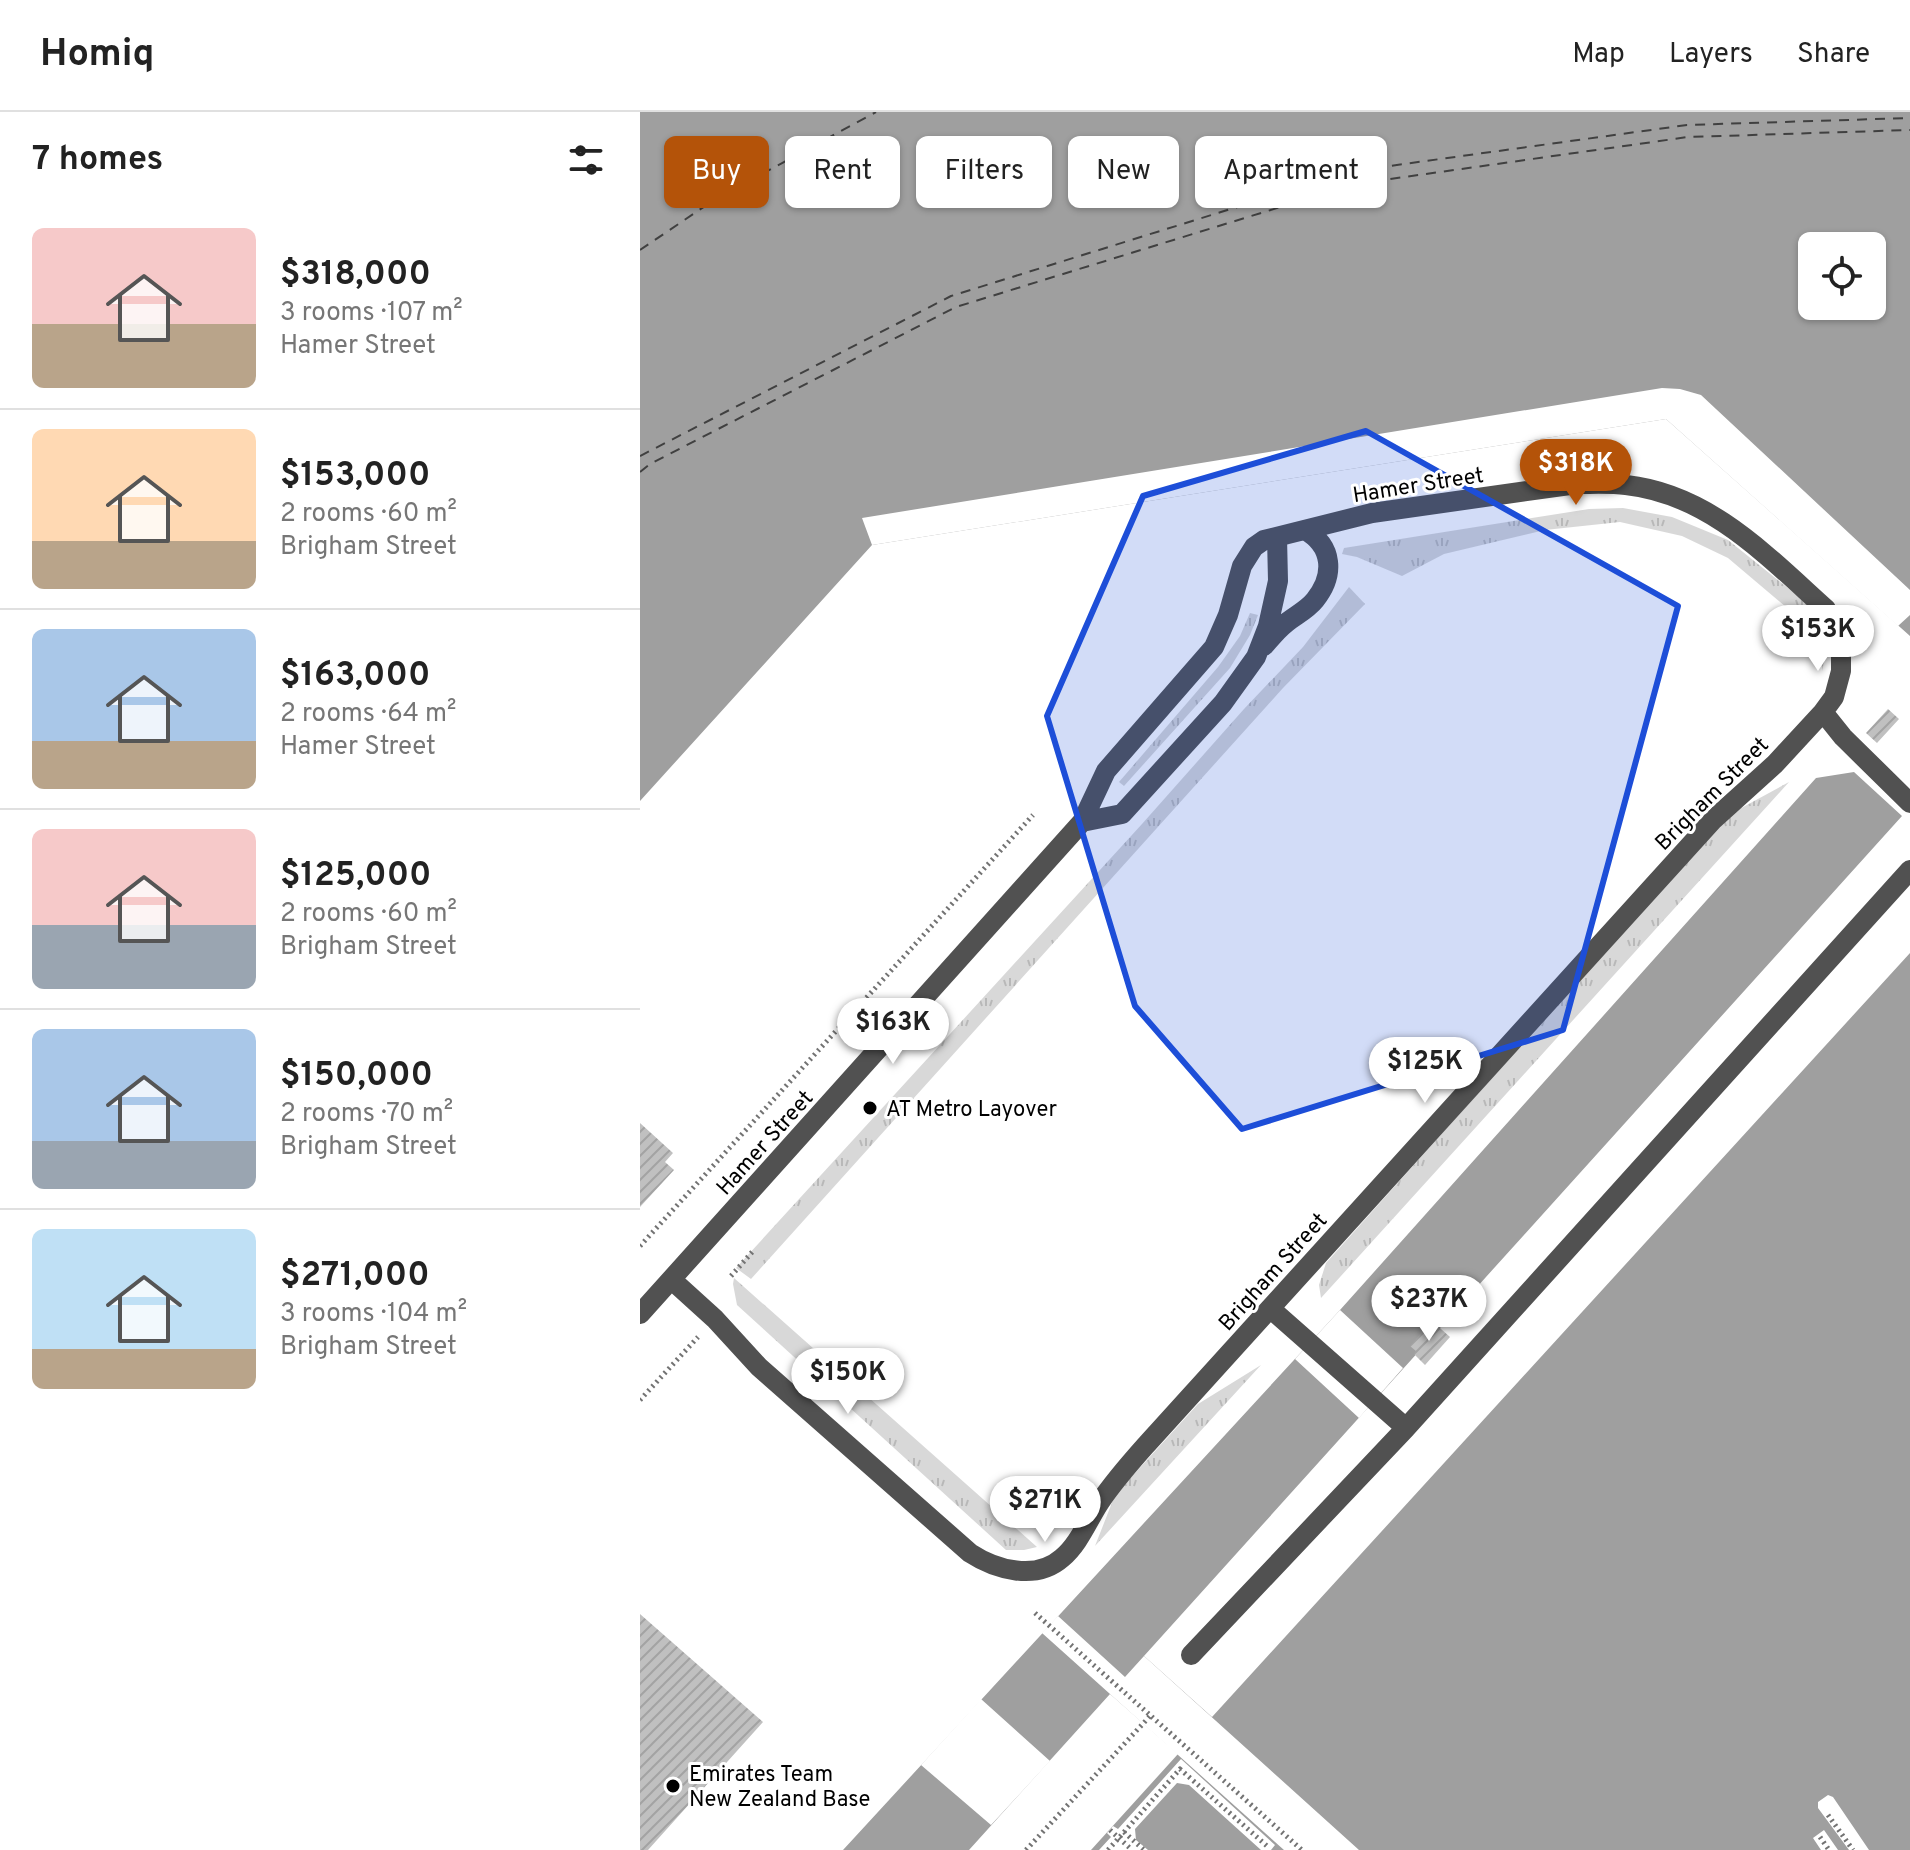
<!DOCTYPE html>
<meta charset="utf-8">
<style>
body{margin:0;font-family:Overpass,sans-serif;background:#f6f6f6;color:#222;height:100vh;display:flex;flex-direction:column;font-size:30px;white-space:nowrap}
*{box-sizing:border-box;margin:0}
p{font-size:26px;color:#767676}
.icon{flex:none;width:44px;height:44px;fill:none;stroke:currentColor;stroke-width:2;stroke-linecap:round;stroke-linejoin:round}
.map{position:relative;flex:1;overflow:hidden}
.drawer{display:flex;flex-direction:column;background:#fff;width:640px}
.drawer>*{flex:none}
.guide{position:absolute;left:24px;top:24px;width:760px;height:72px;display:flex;gap:16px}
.fabs{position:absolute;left:1158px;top:120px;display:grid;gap:16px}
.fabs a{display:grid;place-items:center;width:88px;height:88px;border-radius:12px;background:#fff;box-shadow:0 2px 6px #0004;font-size:40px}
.price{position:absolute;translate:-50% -68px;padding:0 18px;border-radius:28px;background:#fff;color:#222;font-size:26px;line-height:52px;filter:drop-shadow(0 2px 4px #0008)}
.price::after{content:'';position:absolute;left:50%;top:48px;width:24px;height:18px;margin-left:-12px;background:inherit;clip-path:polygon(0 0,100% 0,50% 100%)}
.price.active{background:#b45309;color:#fff}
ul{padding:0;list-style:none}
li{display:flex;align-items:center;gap:24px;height:200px;padding:0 32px}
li+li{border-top:2px solid #e0e0e0}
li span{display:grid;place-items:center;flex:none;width:224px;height:160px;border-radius:12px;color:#555}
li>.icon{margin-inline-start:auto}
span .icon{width:96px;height:96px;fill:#fffc;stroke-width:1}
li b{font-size:34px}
h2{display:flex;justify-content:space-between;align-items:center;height:96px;padding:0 32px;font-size:34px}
.chip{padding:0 28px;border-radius:12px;background:#fff;box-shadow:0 2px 6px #0004;font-size:28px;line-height:72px}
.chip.active{background:#b45309;color:#fff}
header{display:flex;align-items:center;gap:48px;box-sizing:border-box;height:112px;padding:0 40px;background:#fff;border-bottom:2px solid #e0e0e0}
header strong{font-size:38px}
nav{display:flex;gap:44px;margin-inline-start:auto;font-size:28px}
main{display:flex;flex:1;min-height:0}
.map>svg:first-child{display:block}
.grass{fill:url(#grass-tufts)}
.water{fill:#9f9f9f;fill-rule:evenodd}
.pier{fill:#fff}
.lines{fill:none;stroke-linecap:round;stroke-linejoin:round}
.ferry{stroke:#404040;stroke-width:2;stroke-dasharray:10 8;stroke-linecap:butt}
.building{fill:url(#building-hatch)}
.path{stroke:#737373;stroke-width:5;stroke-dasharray:2 4;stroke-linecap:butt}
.minor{stroke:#515151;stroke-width:20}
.path-bridge{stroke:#737373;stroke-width:5;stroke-dasharray:2 4;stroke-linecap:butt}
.marked{fill:#1d4ed8;fill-opacity:0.2;stroke:#1d4ed8;stroke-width:6;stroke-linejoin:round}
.poi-dot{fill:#000;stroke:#fff;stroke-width:3}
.labels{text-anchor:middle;stroke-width:6;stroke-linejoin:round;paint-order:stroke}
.street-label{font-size:22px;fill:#000;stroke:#fff}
.poi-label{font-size:22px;fill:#000;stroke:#fff;text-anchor:start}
</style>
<header>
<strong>Homiq</strong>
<nav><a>Map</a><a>Layers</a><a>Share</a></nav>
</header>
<main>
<section class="drawer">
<h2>7 homes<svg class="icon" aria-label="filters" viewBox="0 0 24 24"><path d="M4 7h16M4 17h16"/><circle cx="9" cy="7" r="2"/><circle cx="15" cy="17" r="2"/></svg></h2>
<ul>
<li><span style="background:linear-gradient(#f6c9c9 60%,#b9a48a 0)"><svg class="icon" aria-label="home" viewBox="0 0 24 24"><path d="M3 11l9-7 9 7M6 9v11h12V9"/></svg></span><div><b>$318,000</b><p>3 rooms · 107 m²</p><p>Hamer Street</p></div></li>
<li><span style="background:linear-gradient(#ffd9b3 70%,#b9a48a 0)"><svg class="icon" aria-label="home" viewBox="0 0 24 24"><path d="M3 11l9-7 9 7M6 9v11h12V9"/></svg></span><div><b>$153,000</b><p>2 rooms · 60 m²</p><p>Brigham Street</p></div></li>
<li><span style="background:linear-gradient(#a9c7e8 70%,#b9a48a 0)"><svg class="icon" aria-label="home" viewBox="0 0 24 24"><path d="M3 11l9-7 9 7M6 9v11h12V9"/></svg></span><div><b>$163,000</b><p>2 rooms · 64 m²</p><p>Hamer Street</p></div></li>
<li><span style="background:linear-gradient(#f6c9c9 60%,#9aa5b1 0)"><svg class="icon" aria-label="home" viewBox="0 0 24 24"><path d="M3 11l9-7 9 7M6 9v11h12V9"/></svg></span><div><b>$125,000</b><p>2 rooms · 60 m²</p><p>Brigham Street</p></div></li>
<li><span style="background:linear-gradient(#a9c7e8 70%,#9aa5b1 0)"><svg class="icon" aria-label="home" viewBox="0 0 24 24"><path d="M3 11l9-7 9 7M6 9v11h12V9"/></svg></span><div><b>$150,000</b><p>2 rooms · 70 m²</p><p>Brigham Street</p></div></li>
<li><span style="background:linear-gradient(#bfe0f5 75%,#b9a48a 0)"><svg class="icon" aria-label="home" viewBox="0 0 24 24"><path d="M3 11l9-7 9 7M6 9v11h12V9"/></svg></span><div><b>$271,000</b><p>3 rooms · 104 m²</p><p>Brigham Street</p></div></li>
</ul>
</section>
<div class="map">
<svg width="1270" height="1738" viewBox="0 0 1270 1738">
<defs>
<pattern id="grass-tufts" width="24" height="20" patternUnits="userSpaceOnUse" patternTransform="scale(2)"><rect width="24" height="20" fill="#d8d8d8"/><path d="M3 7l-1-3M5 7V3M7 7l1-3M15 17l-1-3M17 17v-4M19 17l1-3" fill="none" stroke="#b8b8b8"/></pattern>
<pattern id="building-hatch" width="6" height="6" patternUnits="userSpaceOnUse" patternTransform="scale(2)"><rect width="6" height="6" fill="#c0c0c0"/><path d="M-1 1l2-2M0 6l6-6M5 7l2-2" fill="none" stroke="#a3a3a3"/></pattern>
</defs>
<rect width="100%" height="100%" fill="#fff"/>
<path class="grass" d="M 983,396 L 1032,405 L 1088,428 L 1174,497 L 1183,516 L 1186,541 L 1182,559 L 1182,541 L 1165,511 L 1088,446 L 1042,424 L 980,410 L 905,418 L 804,442 L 762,464 L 717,445 L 702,442 L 704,436 L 949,397 Z
M 709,475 L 725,492 L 643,576 L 111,1167 L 96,1156 L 502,712 L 604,597 L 663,535 Z
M 610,501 L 618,503 L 610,523 L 590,556 L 484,674 L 479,670 L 578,555 L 600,524 Z
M 1149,670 L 681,1186 L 679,1173 L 686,1151 L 1073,719 L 1094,700 Z
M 94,1166 L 397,1435 L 384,1438 L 366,1438 L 97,1193 L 93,1172 Z
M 621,1253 L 455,1434 L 475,1383 L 558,1292 Z"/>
<path class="water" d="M 0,0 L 1270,0 L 1270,524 L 1026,307 L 232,433 L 0,689 ZM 1172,134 L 1232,134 L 1232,194 L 1172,194 Z
M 1214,660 L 1262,704 L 504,1544 L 572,1605 L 1270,841 L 1270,1738 L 1229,1738 L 1193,1685 L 1188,1683 L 1178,1690 L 1178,1696 L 1209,1738 L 451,1738 L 538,1642 L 470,1582 L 329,1738 L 203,1738 L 700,1198 L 1176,666 Z"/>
<path class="pier" d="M 1022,276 L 1040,277 L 1061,283 L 1270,478 L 1270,503 L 1258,514 L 1026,307 L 232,433 L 222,406 Z
M 700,1198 L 763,1256 L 719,1306 L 655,1247 Z
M 418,1504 L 485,1565 L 504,1544 L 719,1738 L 644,1738 L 402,1521 Z
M 341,1587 L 410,1649 L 351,1713 L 281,1653 Z
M 541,1647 L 635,1733 L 631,1738 L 621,1738 L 549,1673 L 537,1671 L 495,1717 L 496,1728 L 508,1738 L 459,1738 L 471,1725 L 467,1721 L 473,1714 L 478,1717 Z
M 1184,1718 L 1198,1738 L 1181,1738 L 1173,1726 Z"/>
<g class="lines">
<path class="ferry" d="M 0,138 L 74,88 L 236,0
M 0,344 L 311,184 L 713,59 L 1047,13 L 1270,6
M 0,360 L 10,352 L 316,195 L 715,72 L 1048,25 L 1270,18"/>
</g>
<path class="building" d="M 1248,597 L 1259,607 L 1237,631 L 1226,621 Z
M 0,1011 L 33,1041 L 25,1050 L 34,1058 L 0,1095 Z
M 792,1209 L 810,1225 L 785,1253 L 774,1242 L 776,1239 L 770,1234 Z
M 0,1502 L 123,1610 L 8,1738 L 0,1738 Z"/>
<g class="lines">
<path class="path" d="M 0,1134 L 393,703
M 91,1164 L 113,1139
M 0,1288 L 58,1225
M 395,1501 L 662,1738
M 1188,1703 L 1213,1738
M 484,1720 L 504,1738
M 1180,1725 L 1189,1738
M 386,1738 L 511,1603
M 468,1738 L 540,1657 L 627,1734"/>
<path class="minor" d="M 624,534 C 631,526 637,518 646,511 C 656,503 667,498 675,488 C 695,463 693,434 665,418
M 1183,600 L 1203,625 L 1270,691
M 442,710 L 482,702 L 583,591 L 616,545 L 628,514 L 638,469 L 637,425
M 631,1197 L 766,1316
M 0,1202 L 442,710 L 466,659 L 574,535 L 588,503 L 602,454 L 614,435 L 624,428 L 732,401 L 937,372 C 953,372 970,371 986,373 C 1069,382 1127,444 1186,497 L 1198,519 L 1201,531 L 1201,559 L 1194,585 L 1183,600 L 1135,652 L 1073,708 L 507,1332 C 491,1350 474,1369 460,1390 C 448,1408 439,1432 422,1446 C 396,1469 356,1458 330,1441 L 119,1255 L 75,1207 L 32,1168
M 551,1543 L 766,1316 L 1270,758"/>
<path class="path-bridge" d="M 470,1718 L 492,1738"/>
</g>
<path class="marked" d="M 726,319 L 1038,494 L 923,918 L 602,1017 L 495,894 L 407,604 L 503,384 Z"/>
<g class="poi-dot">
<circle cx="230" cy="996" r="8"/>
<circle cx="33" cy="1674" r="8"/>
</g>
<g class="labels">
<g class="street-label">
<text transform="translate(778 372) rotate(-9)" y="8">Hamer Street</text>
<text transform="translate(1071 681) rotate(-45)" y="8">Brigham Street</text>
<text transform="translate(124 1030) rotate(-48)" y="8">Hamer Street</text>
<text transform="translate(632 1159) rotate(-48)" y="8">Brigham Street</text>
</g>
<g class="poi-label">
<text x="246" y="1004">AT Metro Layover</text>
<text x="49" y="1669">Emirates Team<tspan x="49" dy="25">New Zealand Base</tspan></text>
</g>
</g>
</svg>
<div class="fabs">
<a><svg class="icon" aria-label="locate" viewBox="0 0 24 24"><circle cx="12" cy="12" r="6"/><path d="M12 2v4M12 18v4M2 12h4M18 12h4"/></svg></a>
</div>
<b class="price active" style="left:936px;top:395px">$318K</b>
<b class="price" style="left:1178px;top:561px">$153K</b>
<b class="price" style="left:253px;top:954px">$163K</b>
<b class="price" style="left:785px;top:993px">$125K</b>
<b class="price" style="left:789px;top:1231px">$237K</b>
<b class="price" style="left:208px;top:1304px">$150K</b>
<b class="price" style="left:405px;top:1432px">$271K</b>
<div class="guide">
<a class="chip active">Buy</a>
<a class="chip">Rent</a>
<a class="chip">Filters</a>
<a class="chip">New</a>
<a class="chip">Apartment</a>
</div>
</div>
</main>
